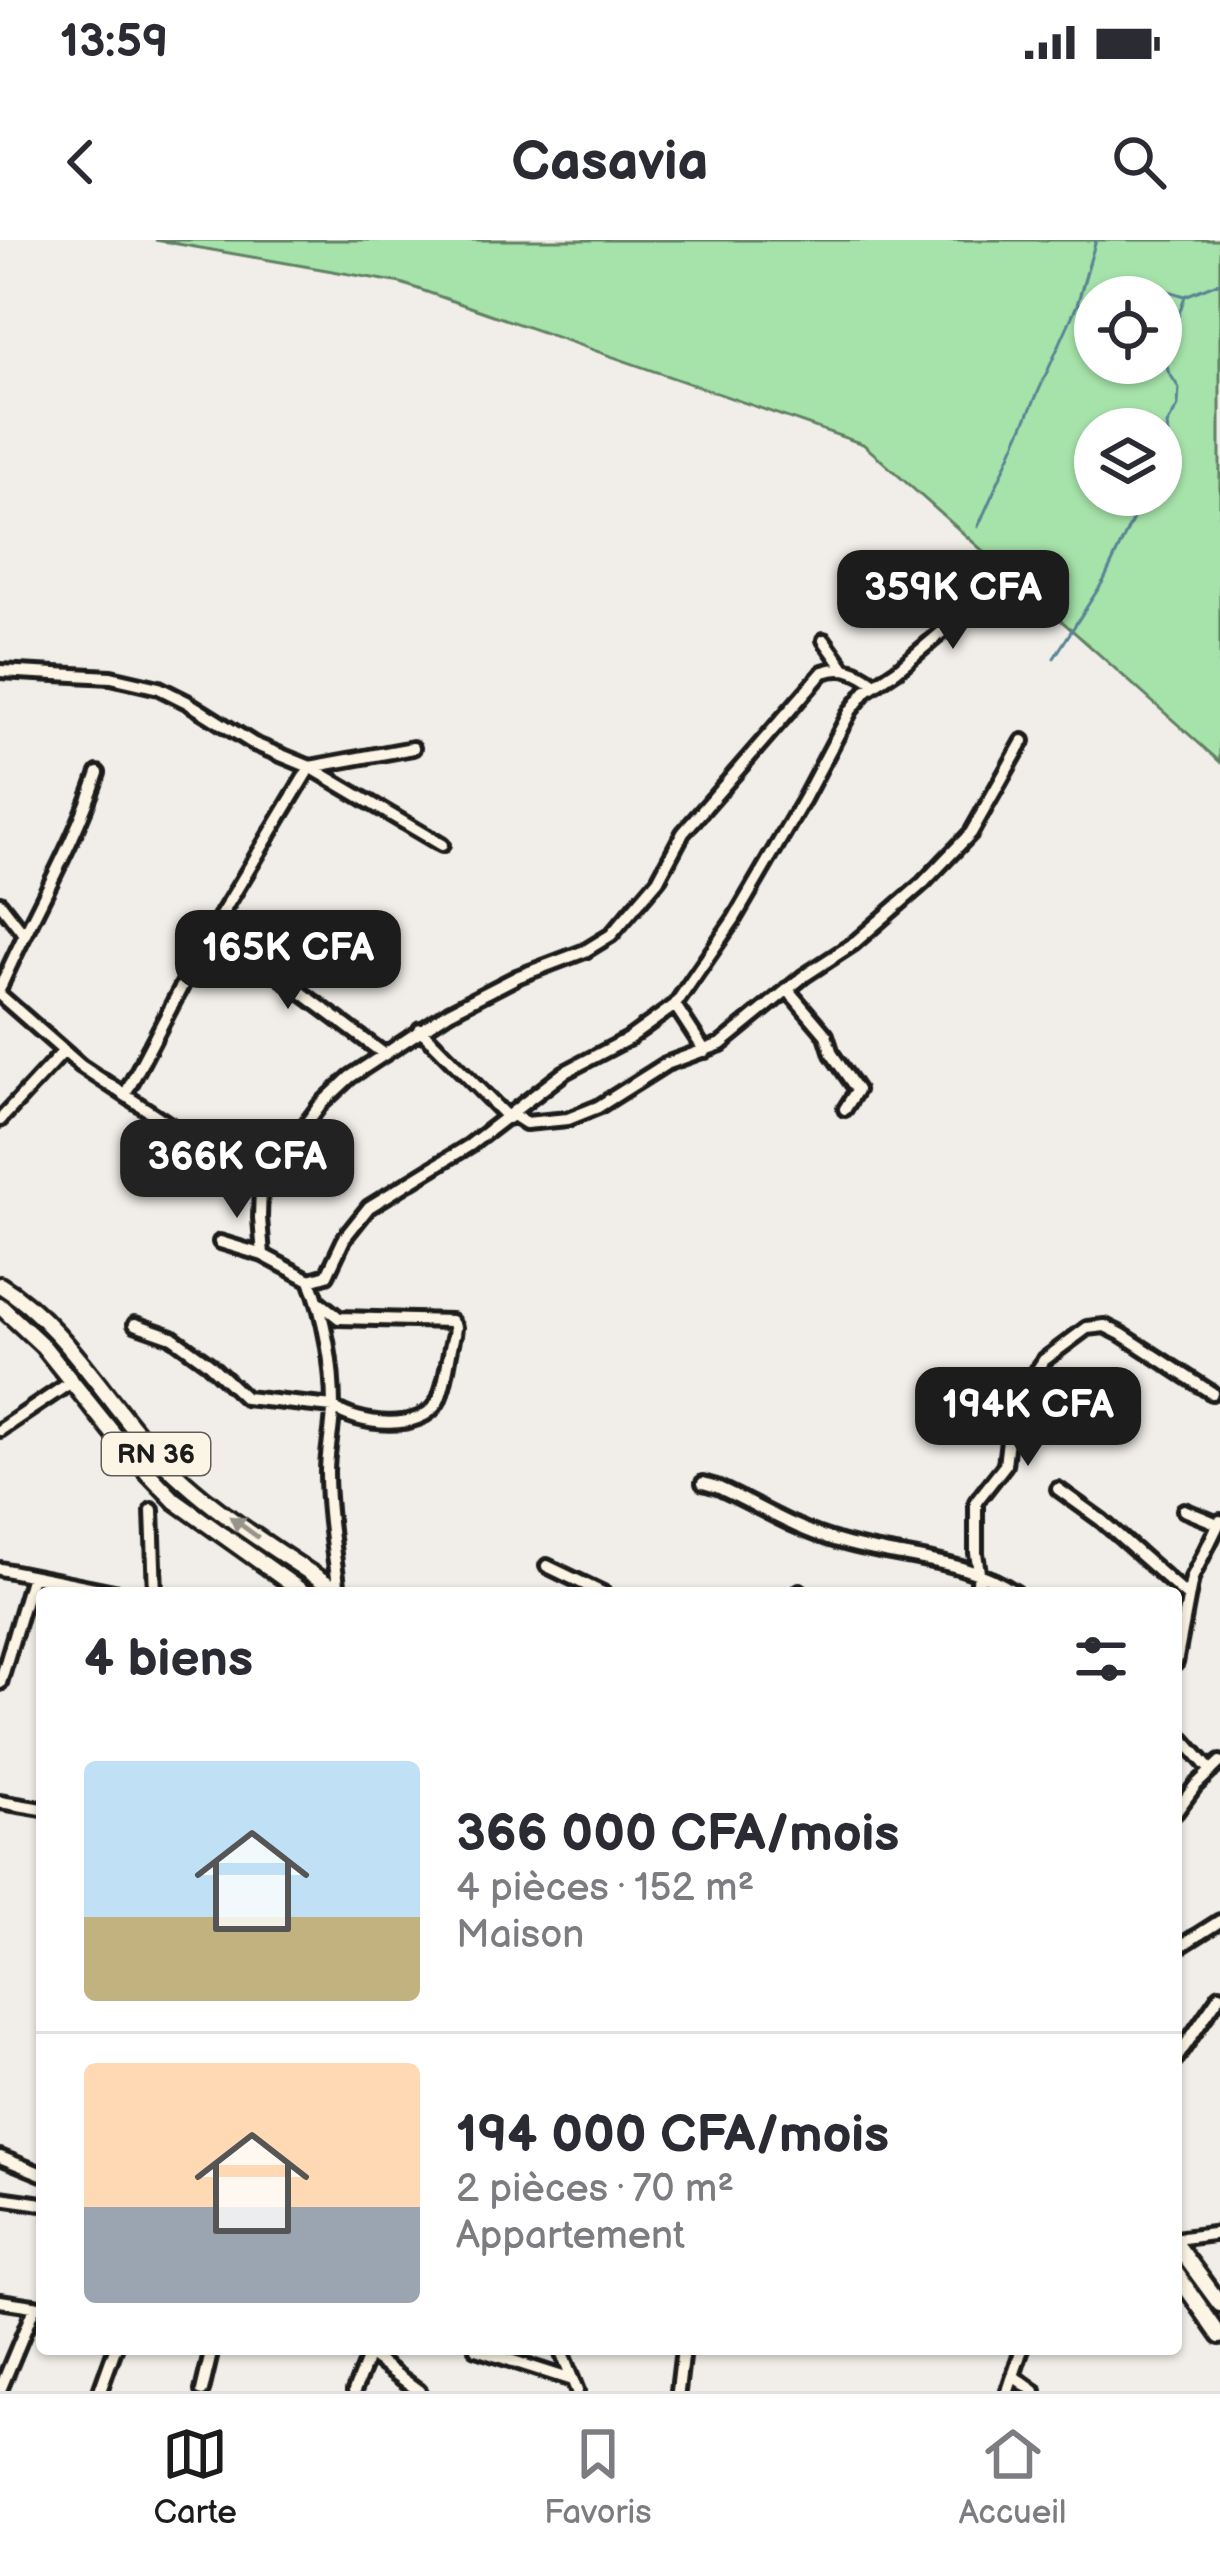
<!DOCTYPE html>
<html lang="fr">
<meta charset="utf-8">
<style>
body{margin:0;font-family:"Balsamiq Sans",sans-serif;background:#f7f7f7;color:#2b2b33;height:100vh;display:flex;flex-direction:column;font-size:45px;white-space:nowrap}
*{box-sizing:border-box;margin:0}
p{font-size:39px;color:#7c7c81}
.icon{flex:none;width:66px;height:66px;fill:none;stroke:currentColor;stroke-width:2;stroke-linecap:round;stroke-linejoin:round}
.map{position:relative;flex:1;overflow:hidden}
.drawer{position:absolute;left:36px;top:1347px;width:1146px;height:768px;display:flex;flex-direction:column;background:#fff;border-radius:12px;box-shadow:0 3px 9px #0004}
.drawer>*{flex:none}
.fabs{position:absolute;left:1074px;top:36px;display:grid;gap:24px}
.fabs a{display:grid;place-items:center;width:108px;height:108px;border-radius:50%;background:#fff;box-shadow:0 3px 9px #0004;font-size:60px}
.price{position:absolute;translate:-50% -102px;padding:0 27px;border-radius:24px;background:#1c1c1c;color:#fff;font-size:39px;line-height:78px;filter:drop-shadow(0 3px 6px #0008)}
.price::after{content:'';position:absolute;left:50%;top:72px;width:36px;height:27px;margin-left:-18px;background:inherit;clip-path:polygon(0 0,100% 0,50% 100%)}
.price.selected{background:#222;color:#fff}
ul{padding:0;list-style:none}
li{display:flex;align-items:center;gap:36px;height:300px;padding:0 48px}
li+li{border-top:3px solid #e1e1e2}
li span{display:grid;place-items:center;flex:none;width:336px;height:240px;border-radius:12px;color:#555}
li>.icon{margin-inline-start:auto}
span .icon{width:144px;height:144px;fill:#fffc;stroke-width:1}
li b{font-size:51px}
h2{display:flex;justify-content:space-between;align-items:center;height:144px;padding:0 48px;font-size:51px}
.status{display:flex;justify-content:space-between;align-items:center;height:84px;padding:0 60px;background:#fff;direction:ltr}
.status svg{height:33px;fill:currentColor}
header{display:flex;justify-content:space-between;align-items:center;height:156px;padding:0 48px;background:#fff;font-size:54px;font-weight:700}
.tab-bar{display:flex;justify-content:space-around;align-items:center;height:168px;border-top:3px solid #e1e1e2;background:#fff;font-size:33px;color:#7c7c81}
.tab-bar a{display:grid;justify-items:center;gap:6px}
.tab-bar .selected{color:#1c1c1c}
.map>svg:first-child{display:block}
.green{fill:#a6e3aa;stroke:#618063;stroke-width:3;fill-rule:evenodd}
.lines{fill:none;stroke-linecap:round;stroke-linejoin:round}
.stream{stroke:#5a8495;stroke-width:3}
.minor-casing{stroke:#1c1c1c;stroke-width:20}
.major-casing{stroke:#1c1c1c;stroke-width:22}
.minor{stroke:#fcf5e5;stroke-width:10}
.major{stroke:#fcf5e5;stroke-width:14}
.oneway{fill:#97938b}
.labels{text-anchor:middle;stroke-width:9;stroke-linejoin:round;paint-order:stroke}
.shield{fill:#fcf5e5;stroke:#5f5d58;stroke-width:3}
.shield-label{font-size:27px;font-weight:bold;fill:#1c1c1c}
</style>
<div class="status"><b>13:59</b><svg viewBox="0 0 49 12"><path d="M0 12V9h3v3zM5 12V6h3v6zM10 12V3h3v9zM15 12V0h3v12zM26 1h20v11H26zM47 4h2v5h-2z"/></svg></div>
<header><svg class="icon" aria-label="back" viewBox="0 0 24 24"><path d="M15 5l-7 7 7 7"/></svg>Casavia<svg class="icon" aria-label="search" viewBox="0 0 24 24"><circle cx="10" cy="10" r="6"/><path d="M15 15l6 6"/></svg></header>
<div class="map">
<svg width="1220" height="2151" viewBox="0 0 1220 2151">
<rect width="100%" height="100%" fill="#f1eee9"/>
<filter id="ink" filterUnits="userSpaceOnUse"><feTurbulence type="fractalNoise" baseFrequency=".00833" numOctaves="2"/><feDisplacementMap in="SourceGraphic" scale="24" xChannelSelector="R" yChannelSelector="G"/><feConvolveMatrix kernelMatrix="1 2 1 2 8 2 1 2 1" color-interpolation-filters="sRGB"/></filter>
<g filter="url(#ink)">
<path class="green" d="M 155,0 L 1220,0 L 1220,522 L 863,204 L 401,43 ZM 1095,57 L 1161,57 L 1161,123 L 1095,123 ZM 1095,189 L 1161,189 L 1161,255 L 1095,255 Z"/>
<g class="lines">
<path class="stream" d="M 1110,57 L 1152,46 L 1185,56 L 1220,42
M 1079,65 L 1095,61
M 1161,223 L 1169,204 L 1167,185 L 1178,166 L 1179,148 L 1168,131 L 1165,115 L 1185,56
M 978,287 L 1077,65 L 1096,0
M 1054,418 L 1104,340 L 1144,255"/>
<g class="minor-casing">
<path id="minor" d="M 824,400 L 844,428
M 0,431 L 111,437 L 159,448 L 187,462 L 254,504 L 310,527 L 442,605
M 0,663 L 24,694
M 205,702 L 235,710 L 259,721 L 384,814
M 0,748 C 31,676 73,608 98,533
M 787,749 L 826,795 L 832,814 L 857,850 L 845,869
M 0,755 L 81,826 L 261,945
M 675,765 L 705,811
M 420,789 L 508,878
M 126,853 L 205,702 L 310,527 L 413,508
M 512,874 L 526,883 L 568,879 L 598,867 L 666,824 L 721,804 L 804,736 L 853,704 L 923,643 L 971,593 L 1023,501
M 0,880 L 63,812
M 220,1002 L 263,1015 L 310,1040 L 327,1035 L 345,997 L 369,967 L 470,905 L 565,832 L 628,799 L 675,765 L 734,679 L 804,559 L 851,470 L 867,450 L 897,430 L 942,392 L 967,353 L 980,326
M 263,1015 L 260,978 L 261,945 L 320,865 L 350,837 L 449,772 L 519,736 L 585,711 L 611,695 L 658,640 L 683,593 L 823,432 C 844,425 858,431 875,444
M 310,1040 C 325,1078 333,1125 333,1167 C 333,1189 327,1210 327,1232 C 327,1272 334,1312 339,1352
M 135,1084 L 172,1097 L 208,1123 L 245,1158 L 333,1167 C 357,1185 422,1193 438,1161 C 447,1142 448,1116 454,1095 L 455,1087 L 451,1081 L 339,1078 L 319,1062
M 0,1190 L 71,1142
M 703,1243 L 717,1247 C 757,1265 794,1289 837,1301 C 896,1319 964,1317 1016,1353
M 1058,1249 L 1101,1280 L 1188,1357
M 152,1270 L 155,1353
M 1184,1270 L 1218,1284
M 547,1326 L 603,1353
M 0,1329 L 119,1353
M 800,1351 L 801,1353
M 977,1353 L 979,1332 L 976,1313 L 976,1262 L 1005,1225 L 1011,1174 L 1020,1157 L 1044,1120 L 1087,1088 L 1105,1086 L 1121,1094 L 1212,1153
M 1176,1423 L 1192,1338 L 1220,1281
M 0,1443 L 32,1336
M 1176,1491 L 1211,1531
M 0,1562 L 42,1569
M 1176,1572 L 1195,1546 L 1220,1522
M 1176,1709 L 1220,1681
M 1176,1819 L 1220,1755
M 0,1917 L 42,1934
M 0,1958 L 42,1964
M 1176,1999 L 1220,1993
M 0,2061 L 39,2067
M 362,2109 L 419,2151
M 476,2109 L 572,2140
M 560,2109 L 577,2151
M 1013,2136 L 1034,2151
M 0,2150 L 35,2066
M 100,2151 L 115,2109
M 202,2151 L 212,2109
M 354,2151 L 369,2114
M 678,2151 L 683,2109
M 1008,2151 L 1022,2109"/>
</g>
<g class="major-casing">
<path id="major" d="M 0,1045 C 61,1082 102,1154 150,1208 C 203,1267 275,1309 341,1353
M 0,1066 L 43,1106 L 128,1212 L 175,1261 L 304,1353
M 1176,2004 L 1220,2064
M 1176,2033 L 1220,2096"/>
</g>
<use href="#minor" class="minor"/>
<use href="#major" class="major"/>
</g>
<defs><path id="oneway-solid" d="M-6-.8H1V-3.2L6.5 0L1 3.2V.8H-6Z" transform="scale(3)"/></defs>
<use class="oneway" href="#oneway-solid" transform="translate(244 1287) rotate(-144)"/>
</g>
<g class="labels">
<rect class="shield" x="102" y="1193" width="108" height="42" rx="9"/>
<g class="shield-label">
<text x="156" y="1223">RN 36</text>
</g>
</g>
</svg>
<div class="fabs">
<a><svg class="icon" aria-label="locate" viewBox="0 0 24 24"><circle cx="12" cy="12" r="6"/><path d="M12 2v4M12 18v4M2 12h4M18 12h4"/></svg></a>
<a><svg class="icon" aria-label="layers" viewBox="0 0 24 24"><path d="M12 4l9 5-9 5-9-5zM3 14l9 5 9-5"/></svg></a>
</div>
<b class="price" style="left:953px;top:412px">359K CFA</b>
<b class="price" style="left:288px;top:772px">165K CFA</b>
<b class="price selected" style="left:237px;top:981px">366K CFA</b>
<b class="price" style="left:1028px;top:1229px">194K CFA</b>
<section class="drawer">
<h2>4 biens<svg class="icon" aria-label="filters" viewBox="0 0 24 24"><path d="M4 7h16M4 17h16"/><circle cx="9" cy="7" r="2"/><circle cx="15" cy="17" r="2"/></svg></h2>
<ul>
<li><span style="background:linear-gradient(#bfe0f5 65%,#c2b280 0)"><svg class="icon" aria-label="home" viewBox="0 0 24 24"><path d="M3 11l9-7 9 7M6 9v11h12V9"/></svg></span><div><b>366 000 CFA/mois</b><p>4 pièces · 152 m²</p><p>Maison</p></div></li>
<li><span style="background:linear-gradient(#ffd9b3 60%,#9aa5b1 0)"><svg class="icon" aria-label="home" viewBox="0 0 24 24"><path d="M3 11l9-7 9 7M6 9v11h12V9"/></svg></span><div><b>194 000 CFA/mois</b><p>2 pièces · 70 m²</p><p>Appartement</p></div></li>
</ul>
</section>
</div>
<nav class="tab-bar">
<a class="selected"><svg class="icon" aria-label="map" viewBox="0 0 24 24"><path d="M3 6l6-2 6 2 6-2v14l-6 2-6-2-6 2zM9 4v14M15 6v14"/></svg>Carte</a>
<a><svg class="icon" aria-label="saved" viewBox="0 0 24 24"><path d="M7 4h10v16l-5-4-5 4z"/></svg>Favoris</a>
<a><svg class="icon" aria-label="home" viewBox="0 0 24 24"><path d="M3 11l9-7 9 7M6 9v11h12V9"/></svg>Accueil</a>
</nav>
